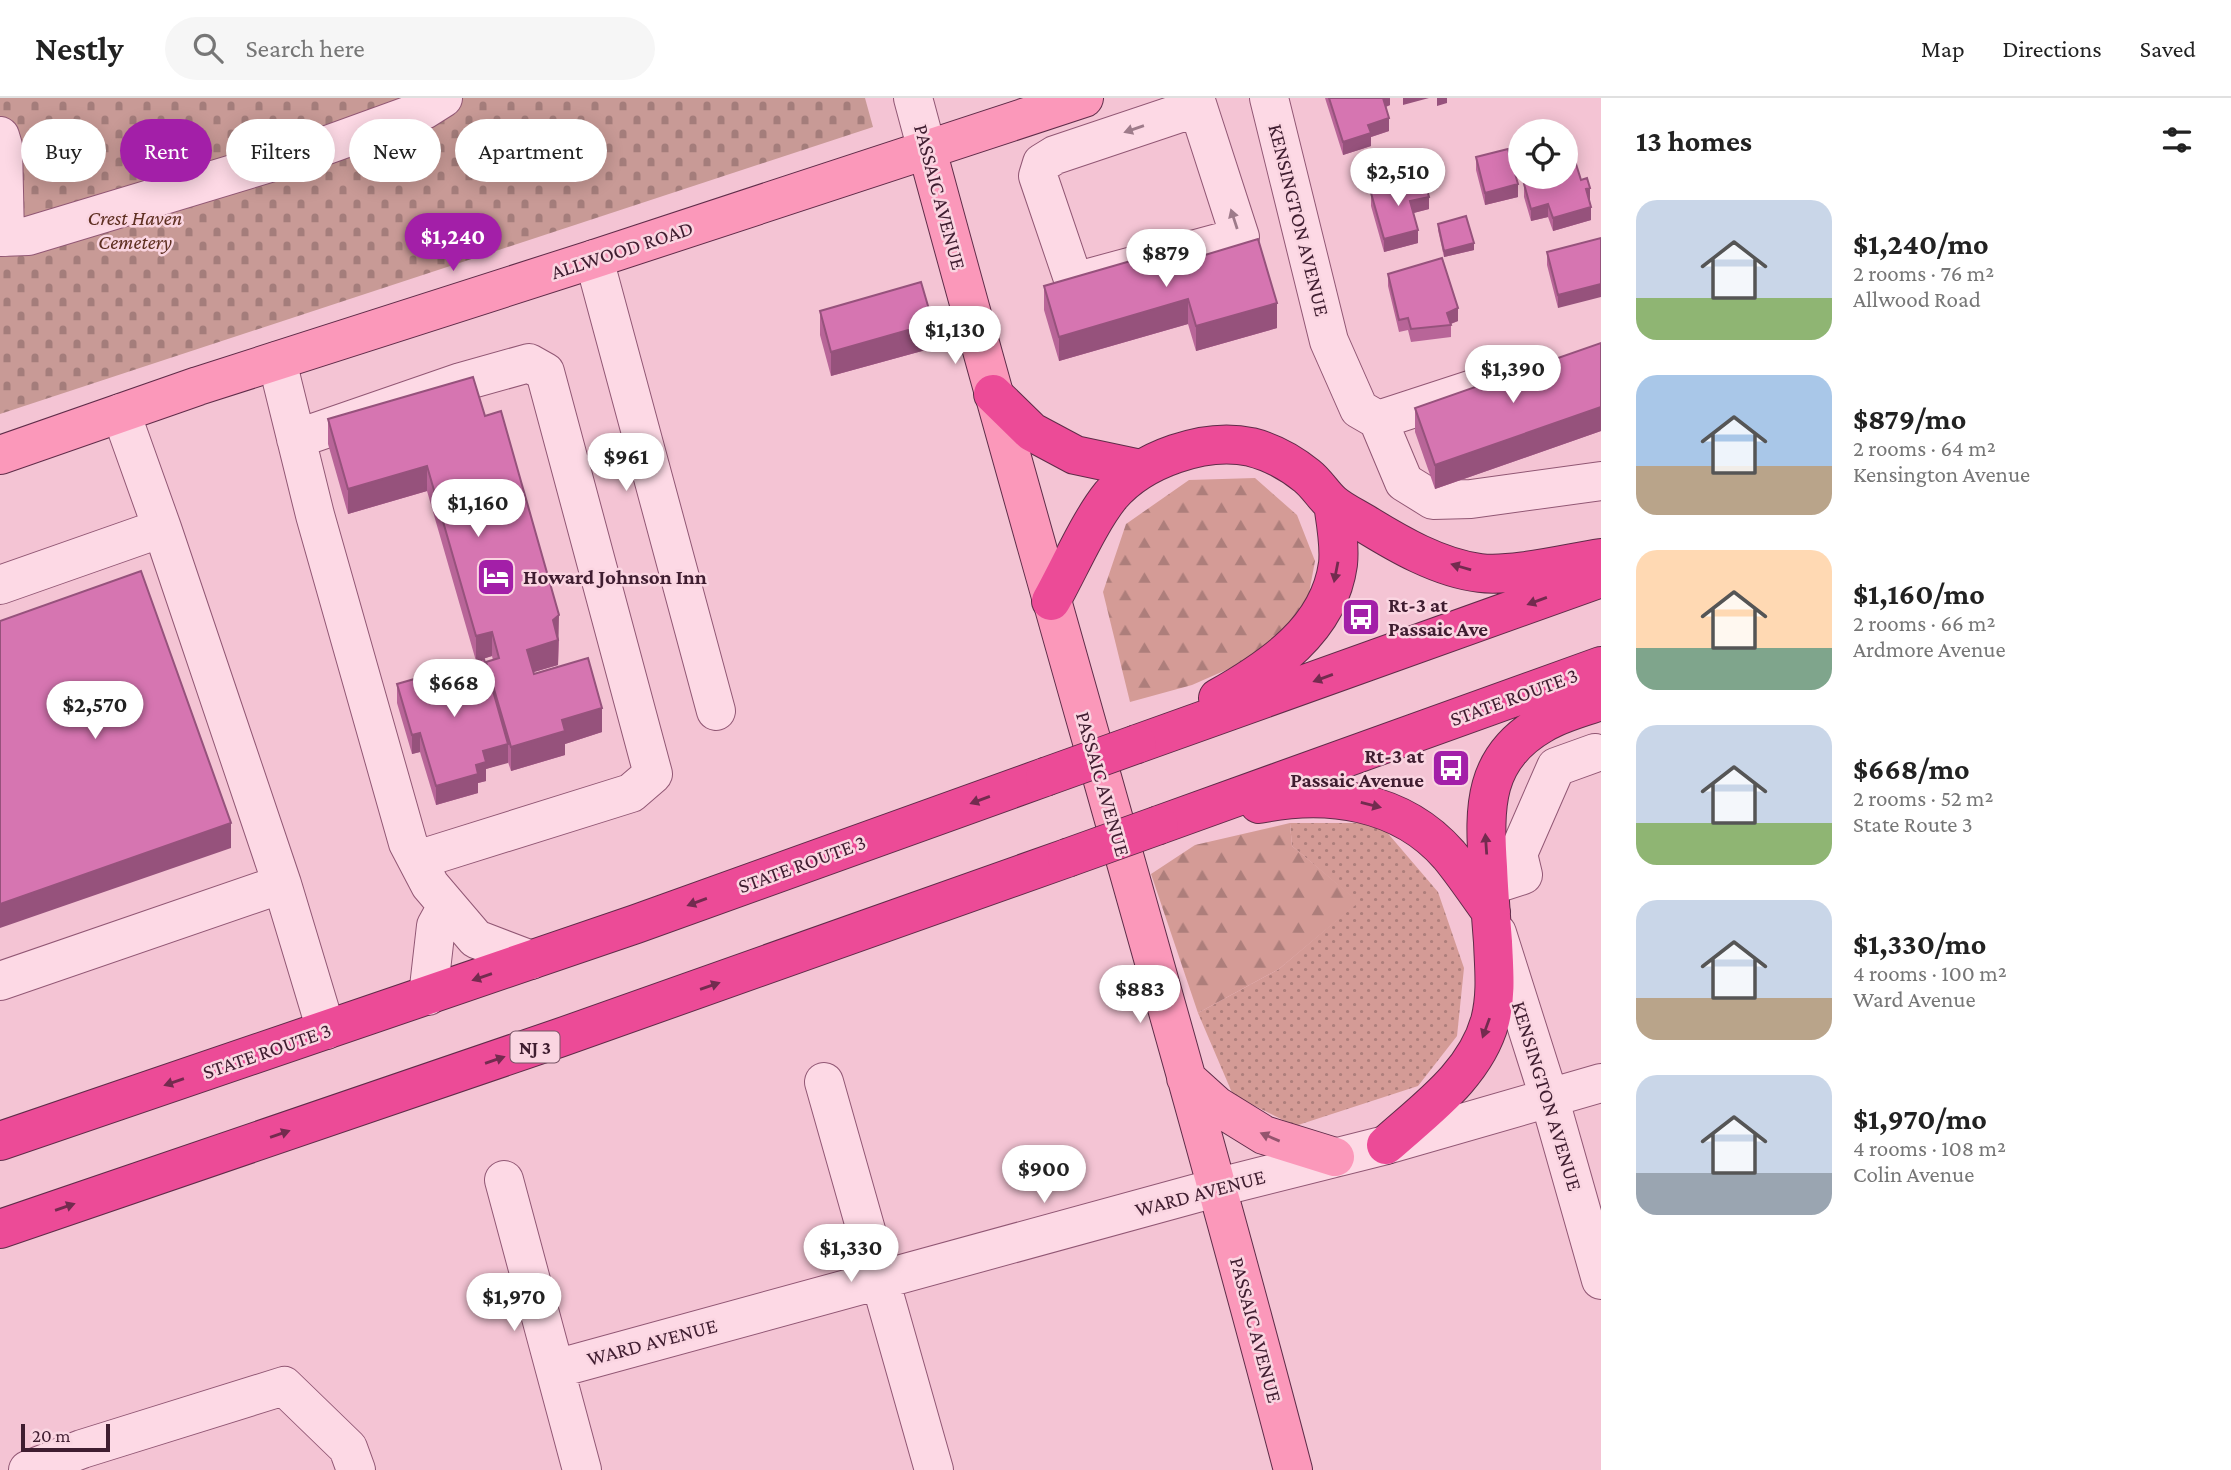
<!DOCTYPE html>
<meta charset="utf-8">
<style>
body{margin:0;font-family:"Crimson Pro",serif;background:#f6f6f6;color:#222;height:100vh;display:flex;flex-direction:column;font-size:26px;white-space:nowrap}
*{box-sizing:border-box;margin:0}
p{font-size:23px;color:#767676}
.icon{flex:none;width:38px;height:38px;fill:none;stroke:currentColor;stroke-width:2;stroke-linecap:round;stroke-linejoin:round}
.map{position:relative;flex:1;overflow:hidden}
.side{display:flex;flex-direction:column;background:#fff;width:630px}
.side>*{flex:none}
.top-card{position:absolute;left:21px;top:21px;width:665px;height:63px;display:flex;gap:14px}
.buttons{position:absolute;left:1508px;top:21px;display:grid;gap:14px}
.buttons a{display:grid;place-items:center;width:70px;height:70px;border-radius:50%;background:#fff;box-shadow:0 4px 18px #0003;font-size:35px}
.scale{position:absolute;left:21px;bottom:18px;width:89px;box-sizing:border-box;padding-left:7px;border:4px solid #3f1d30;border-top:0;font-size:19px;line-height:24px;white-space:nowrap;color:#3f1d30;-webkit-text-stroke:5px #fad5e1;paint-order:stroke}
.price{position:absolute;translate:-50% -60px;padding:0 16px;border-radius:24px;background:#fff;color:#222;font-size:23px;line-height:46px;filter:drop-shadow(0 2px 4px #0008)}
.price::after{content:'';position:absolute;left:50%;top:42px;width:21px;height:16px;margin-left:-10px;background:inherit;clip-path:polygon(0 0,100% 0,50% 100%)}
.price.active{background:#a31fa8;color:#fff}
ul{padding:0;list-style:none}
li{display:flex;align-items:center;gap:21px;height:175px;padding:0 35px}
li span{display:grid;place-items:center;flex:none;width:196px;height:140px;border-radius:21px;color:#555}
li>.icon{margin-inline-start:auto}
span .icon{width:84px;height:84px;fill:#fffc;stroke-width:1}
li b{font-size:30px}
h2{display:flex;justify-content:space-between;align-items:center;height:84px;padding:0 35px;font-size:30px}
.chip{padding:0 24px;border-radius:32px;background:#fff;box-shadow:0 4px 18px #0003;font-size:24px;line-height:63px}
.chip.active{background:#a31fa8;color:#fff}
header{display:flex;align-items:center;gap:42px;box-sizing:border-box;height:98px;padding:0 35px;background:#fff;border-bottom:2px solid #e0e0e0}
header strong{font-size:33px}
nav{display:flex;gap:38px;margin-inline-start:auto;font-size:24px}
.search{width:490px;height:63px;background:#f6f6f6;display:flex;align-items:center;gap:18px;box-sizing:border-box;padding:0 24px;border-radius:38px;color:#767676;font-size:26px}
main{display:flex;flex:1;min-height:0}
.map>svg:first-child{display:block}
.grass{fill:url(#grass-dots)}
.forest{fill:url(#forest-firs)}
.cemetery{fill:url(#cemetery-stones)}
.lines{fill:none;stroke-linecap:round;stroke-linejoin:round}
.minor-casing{stroke:#915774;stroke-width:40}
.major-casing{stroke:#5f2c49;stroke-width:40}
.highway-casing{stroke:#5f2c49;stroke-width:40}
.minor{stroke:#fdd9e5;stroke-width:38}
.major{stroke:#fb98ba;stroke-width:38}
.highway{stroke:#ec4b97;stroke-width:38}
.highway-bridge-casing{stroke:#5f2c49;stroke-width:40;stroke-linecap:butt}
.highway-bridge{stroke:#ec4b97;stroke-width:38}
.wall{fill:#b86598}
.shaded-wall{fill:#96527c}
.building{fill:#d675b1;stroke:#96527c;stroke-width:2}
.oneway{fill:#9e7b8a}
.oneway2{fill:#732b4f}
.oneway3{fill:#94546e}
.labels{text-anchor:middle;stroke-width:5;stroke-linejoin:round;paint-order:stroke}
.shield{fill:#fad5e1;stroke:#775465;stroke-width:2}
.shield-label{font-size:19px;font-weight:bold;fill:#3f1d30}
.street-label{font-size:21px;fill:#3f1d30;stroke:#fad5e1}
.park-label{font-size:21px;font-style:italic;fill:#5e2f21;stroke:#fad5e1}
.poi-label{font-size:21px;font-weight:bold;fill:#3f1d30;stroke:#fad5e1;text-anchor:start}
</style>
<header>
<strong>Nestly</strong>
<div class="search"><svg class="icon" aria-label="search" viewBox="0 0 24 24"><circle cx="10" cy="10" r="6"/><path d="M15 15l6 6"/></svg>Search here</div>
<nav><a>Map</a><a>Directions</a><a>Saved</a></nav>
</header>
<main>
<div class="map">
<svg width="1601" height="1372" viewBox="0 0 1601 1372">
<defs>
<pattern id="grass-dots" width="8" height="8" patternUnits="userSpaceOnUse" patternTransform="scale(1.75)"><rect width="8" height="8" fill="#d49b96"/><path d="M2 2h.1M6 6h.1" fill="none" stroke="#ad7e7b" stroke-width="1.8" stroke-linecap="round"/></pattern>
<pattern id="forest-firs" width="22" height="20" patternUnits="userSpaceOnUse" patternTransform="scale(1.75)"><rect width="22" height="20" fill="#d49b96"/><path d="M5 1l3.5 6h-7zM16 11l3.5 6h-7z" fill="#ad7e7b"/></pattern>
<pattern id="cemetery-stones" width="16" height="16" patternUnits="userSpaceOnUse" patternTransform="scale(1.75)"><rect width="16" height="16" fill="#c89a96"/><path d="M2 7V4a2 2 0 0 1 4 0v3zM10 15v-3a2 2 0 0 1 4 0v3z" fill="#a47d7b"/></pattern>
</defs>
<rect width="100%" height="100%" fill="#f4c4d4"/>
<path class="grass" d="M 1290,725 L 1379,725 L 1438,794 L 1464,870 L 1457,938 L 1418,988 L 1295,1028 L 1233,997 L 1198,915 L 1279,871 L 1358,804 L 1292,748 Z"/>
<path class="forest" d="M 1255,380 L 1297,417 L 1315,463 L 1307,506 L 1267,554 L 1192,587 L 1130,604 L 1103,494 L 1126,426 L 1189,382 Z
M 1290,725 L 1292,748 L 1359,804 L 1279,871 L 1198,915 L 1151,776 L 1195,747 Z"/>
<path class="cemetery" d="M 0,0 L 865,0 L 873,29 L 0,316 Z"/>
<g class="lines">
<g class="minor-casing">
<path id="minor" d="M 913,0 L 927,52
M 1195,0 L 1198,9 L 1240,139 L 1074,184 L 1038,78 L 1042,65 L 1055,57 L 1198,9
M 1269,0 L 1329,243 L 1359,311 L 1378,322 L 1476,290
M 0,38 L 3,48 L 5,139
M 0,139 L 28,138 L 316,51 L 424,12 L 443,0
M 594,161 L 716,613
M 277,263 L 315,417 L 408,745 L 430,787 L 476,841 L 531,862
M 1378,322 L 1404,384 L 1433,402 L 1471,401 L 1601,383
M 296,341 L 461,284 L 529,265 L 545,274 L 653,676 L 631,695 L 417,762
M 0,487 L 162,430
M 282,786 L 326,932
M 1489,788 L 1523,777 L 1518,756 L 1556,669 L 1595,655
M 1497,835 L 1549,999 L 1601,1182
M 0,883 L 282,786 L 162,430 L 121,315
M 428,898 L 436,828 L 447,808
M 824,984 L 934,1372
M 504,1082 L 582,1372
M 555,1271 L 1219,1089 L 1386,1047 L 1601,985
M 28,1372 L 82,1351 L 284,1288 L 348,1350 L 356,1372"/>
</g>
<g class="major-casing">
<path id="major" d="M 927,52 C 1046,493 1177,930 1293,1372
M 0,357 L 198,288 L 594,161 L 1084,0
M 1186,980 L 1217,1008 L 1264,1037 L 1335,1059"/>
</g>
<g class="highway-casing">
<path id="highway" d="M 993,296 L 1032,334 L 1075,357 L 1141,371
M 1051,503 C 1069,471 1089,424 1111,397 C 1142,361 1205,339 1251,349 C 1271,354 1291,365 1307,378 C 1317,386 1323,397 1332,405 C 1341,413 1354,419 1364,425 C 1398,446 1439,470 1480,475 C 1512,479 1568,465 1601,460
M 1218,600 C 1271,570 1329,532 1338,466 C 1340,447 1336,426 1333,406
M 1137,646 L 1601,480
M 1259,706 C 1327,692 1401,702 1449,757 C 1464,775 1477,795 1491,814
M 1159,727 L 1601,568
M 0,1043 L 636,826 L 1045,679
M 1386,1047 C 1426,1011 1475,977 1490,923 C 1497,896 1494,870 1493,844 C 1491,819 1489,794 1488,769 C 1484,709 1483,660 1542,626 C 1560,615 1581,610 1601,603
M 0,1131 L 559,940 L 1067,760"/>
</g>
<use href="#minor" class="minor"/>
<use href="#major" class="major"/>
<use href="#highway" class="highway"/>
<g class="highway-bridge-casing">
<path id="highway-bridge" d="M 1045,679 L 1137,646
M 1067,760 L 1159,727"/>
</g>
<use href="#highway-bridge" class="highway-bridge"/>
</g>
<path class="wall" d="M 1325,0 L 1390,0 L 1390,7 L 1386,9 L 1389,33 L 1371,39 L 1371,48 L 1343,57 Z
M 1476,59 L 1518,99 L 1485,107 L 1476,72 Z
M 1543,79 L 1566,79 L 1581,82 L 1590,103 L 1591,122 L 1553,133 L 1548,119 L 1531,123 L 1524,99 L 1524,86 L 1543,81 Z
M 1371,95 L 1429,111 L 1413,115 L 1418,145 L 1384,154 L 1371,108 Z
M 1438,126 L 1474,152 L 1444,159 L 1438,132 Z
M 1601,142 L 1558,210 L 1547,167 L 1547,154 Z
M 1205,157 L 1277,230 L 1196,253 L 1188,226 L 1059,263 L 1044,212 L 1044,188 Z
M 1388,176 L 1458,223 L 1451,226 L 1451,239 L 1411,244 L 1408,232 L 1399,234 L 1388,188 Z
M 820,213 L 933,250 L 831,278 L 820,237 Z
M 1601,245 L 1601,333 L 1435,391 L 1415,334 L 1415,310 Z
M 485,318 L 559,542 L 558,567 L 534,574 L 534,576 L 602,634 L 565,646 L 565,657 L 511,673 L 508,664 L 486,671 L 486,683 L 478,685 L 478,695 L 436,707 L 420,654 L 412,656 L 397,605 L 397,586 L 486,569 L 486,564 L 493,562 L 492,558 L 476,563 L 427,393 L 348,416 L 328,346 L 328,321 Z"/>
<path class="shaded-wall" d="M 1382,0 L 1390,0 L 1390,7 L 1382,10 Z
M 1403,0 L 1429,0 L 1403,7 Z
M 1437,0 L 1447,0 L 1447,5 L 1437,8 Z
M 1389,20 L 1389,33 L 1371,39 L 1371,48 L 1343,57 L 1343,44 L 1368,27 Z
M 1518,86 L 1518,99 L 1485,107 L 1485,95 Z
M 1590,90 L 1590,103 L 1586,104 L 1586,91 Z
M 1429,99 L 1429,111 L 1410,116 L 1410,103 Z
M 1548,106 L 1548,119 L 1531,123 L 1531,111 Z
M 1591,109 L 1591,122 L 1553,133 L 1553,120 Z
M 1418,132 L 1418,145 L 1384,154 L 1384,141 Z
M 1474,145 L 1474,152 L 1444,159 L 1444,153 Z
M 1601,186 L 1601,199 L 1558,210 L 1558,197 Z
M 1188,201 L 1188,226 L 1059,263 L 1059,239 Z
M 1277,205 L 1277,230 L 1196,253 L 1196,228 Z
M 1458,210 L 1458,223 L 1447,227 L 1447,215 Z
M 933,225 L 933,250 L 831,278 L 831,254 Z
M 1601,309 L 1601,333 L 1435,391 L 1435,367 Z
M 427,368 L 427,393 L 348,416 L 348,391 Z
M 559,517 L 558,567 L 527,576 L 527,552 L 553,522 Z
M 492,534 L 492,558 L 476,563 L 476,538 Z
M 602,610 L 602,634 L 565,646 L 565,657 L 511,673 L 511,649 L 562,622 Z
M 420,635 L 420,654 L 412,656 L 412,637 Z
M 508,646 L 508,665 L 486,671 L 486,683 L 478,685 L 478,695 L 436,707 L 436,688 L 476,667 L 483,653 Z
M 231,725 L 231,750 L 0,830 L 0,806 Z"/>
<path class="building" d="M 1329,0 L 1383,0 L 1389,20 L 1368,27 L 1371,35 L 1343,44 Z
M 1508,51 L 1518,86 L 1485,95 L 1476,59 Z
M 1576,66 L 1581,82 L 1587,80 L 1590,90 L 1586,91 L 1591,109 L 1553,120 L 1548,106 L 1531,111 L 1524,86 L 1545,80 L 1544,79 L 1566,79 L 1566,69 Z
M 1424,81 L 1429,99 L 1410,103 L 1418,132 L 1384,141 L 1371,95 Z
M 1466,118 L 1474,145 L 1444,153 L 1438,126 Z
M 1601,140 L 1601,186 L 1558,197 L 1547,154 Z
M 1258,141 L 1277,205 L 1196,228 L 1188,201 L 1059,239 L 1044,188 L 1134,162 L 1136,170 L 1203,150 L 1205,157 Z
M 1442,160 L 1458,210 L 1447,215 L 1451,227 L 1411,231 L 1408,220 L 1399,222 L 1388,176 Z
M 921,184 L 933,225 L 831,254 L 820,213 Z
M 1601,245 L 1601,309 L 1435,367 L 1415,310 Z
M 473,279 L 485,318 L 501,313 L 559,517 L 553,522 L 558,542 L 527,552 L 534,576 L 588,560 L 602,610 L 562,622 L 565,633 L 511,649 L 486,564 L 499,560 L 492,534 L 476,538 L 427,368 L 348,391 L 328,321 Z
M 141,473 L 231,725 L 0,806 L 0,523 Z
M 484,561 L 508,646 L 483,653 L 486,664 L 476,667 L 478,676 L 436,688 L 420,635 L 412,637 L 397,586 Z"/>
<defs><path id="oneway-solid" d="M-6-.8H1V-3.2L6.5 0L1 3.2V.8H-6Z" transform="scale(1.75)"/></defs>
<g class="oneway">
<use href="#oneway-solid" transform="translate(1134 31) rotate(161)"/>
<use href="#oneway-solid" transform="translate(1234 121) rotate(-108)"/>
</g>
<g class="oneway2">
<use href="#oneway-solid" transform="translate(1461 469) rotate(-164)"/>
<use href="#oneway-solid" transform="translate(1336 474) rotate(101)"/>
<use href="#oneway-solid" transform="translate(1537 503) rotate(160)"/>
<use href="#oneway-solid" transform="translate(1323 580) rotate(160)"/>
<use href="#oneway-solid" transform="translate(980 702) rotate(160)"/>
<use href="#oneway-solid" transform="translate(1371 707) rotate(14)"/>
<use href="#oneway-solid" transform="translate(1486 746) rotate(-94)"/>
<use href="#oneway-solid" transform="translate(697 804) rotate(160)"/>
<use href="#oneway-solid" transform="translate(482 879) rotate(161)"/>
<use href="#oneway-solid" transform="translate(710 888) rotate(-19)"/>
<use href="#oneway-solid" transform="translate(1486 930) rotate(110)"/>
<use href="#oneway-solid" transform="translate(495 962) rotate(-19)"/>
<use href="#oneway-solid" transform="translate(174 984) rotate(161)"/>
<use href="#oneway-solid" transform="translate(280 1036) rotate(-19)"/>
<use href="#oneway-solid" transform="translate(65 1109) rotate(-19)"/>
</g>
<use class="oneway3" href="#oneway-solid" transform="translate(1270 1039) rotate(-157)"/>
<defs>
<g id="hotel-square" transform="scale(2.0125)"><rect x="-9" y="-9" width="18" height="18" rx="4" fill="#a31fa8" stroke="#fad5e1"/><path d="M-6-4.5h1.5V1H6V5H4.5V3h-9V5H-6ZM-4 0a1.8 1.8 0 1 1 3.6 0ZM.5 0V-2.5h3Q6-2.5 6 0Z" fill="#fff"/></g>
<g id="bus-square" transform="scale(2.0125)"><rect x="-9" y="-9" width="18" height="18" rx="4" fill="#a31fa8" stroke="#fad5e1"/><path d="M-5-6H5V4H4V6H2V4H-2V6H-4V4H-5ZM-3.5-4V0h7V-4ZM-3.5 1.2v1.5H-2V1.2ZM2 1.2v1.5H3.5V1.2Z" fill="#fff"/></g>
</defs>
<g fill-rule="evenodd">
<use href="#hotel-square" x="496" y="479"/>
<use href="#bus-square" x="1361" y="519"/>
<use href="#bus-square" x="1451" y="670"/>
</g>
<g class="labels">
<rect class="shield" x="510.5" y="933.5" width="49" height="31" rx="5"/>
<g class="shield-label">
<text x="535" y="956">NJ 3</text>
</g>
<g class="street-label">
<text transform="translate(940 99) rotate(75)" y="7">PASSAIC AVENUE</text>
<text transform="translate(1299 122) rotate(76)" y="7">KENSINGTON AVENUE</text>
<text transform="translate(622 152) rotate(-18)" y="7">ALLWOOD ROAD</text>
<text transform="translate(1514 599) rotate(-20)" y="7">STATE ROUTE 3</text>
<text transform="translate(1103 686) rotate(74)" y="7">PASSAIC AVENUE</text>
<text transform="translate(802 766) rotate(-20)" y="7">STATE ROUTE 3</text>
<text transform="translate(267 953) rotate(-19)" y="7">STATE ROUTE 3</text>
<text transform="translate(1547 998) rotate(73)" y="7">KENSINGTON AVENUE</text>
<text transform="translate(1200 1095) rotate(-15)" y="7">WARD AVENUE</text>
<text transform="translate(1256 1232) rotate(75)" y="7">PASSAIC AVENUE</text>
<text transform="translate(652 1244) rotate(-15)" y="7">WARD AVENUE</text>
</g>
<g class="park-label">
<text x="135" y="127">Crest Haven<tspan x="135" dy="24">Cemetery</tspan></text>
</g>
<g class="poi-label">
<text x="523" y="486">Howard Johnson Inn</text>
<text x="1388" y="514">Rt-3 at<tspan x="1388" dy="24">Passaic Ave</tspan></text>
<text x="1424" y="665" text-anchor="end">Rt-3 at<tspan x="1424" dy="24">Passaic Avenue</tspan></text>
</g>
</g>
</svg>
<div class="buttons">
<a><svg class="icon" aria-label="locate" viewBox="0 0 24 24"><circle cx="12" cy="12" r="6"/><path d="M12 2v4M12 18v4M2 12h4M18 12h4"/></svg></a>
</div>
<div class="scale">20 m</div>
<b class="price" style="left:1398px;top:110px">$2,510</b>
<b class="price active" style="left:453px;top:175px">$1,240</b>
<b class="price" style="left:1166px;top:191px">$879</b>
<b class="price" style="left:955px;top:268px">$1,130</b>
<b class="price" style="left:1513px;top:307px">$1,390</b>
<b class="price" style="left:626px;top:395px">$961</b>
<b class="price" style="left:478px;top:441px">$1,160</b>
<b class="price" style="left:454px;top:621px">$668</b>
<b class="price" style="left:95px;top:643px">$2,570</b>
<b class="price" style="left:1140px;top:927px">$883</b>
<b class="price" style="left:1044px;top:1107px">$900</b>
<b class="price" style="left:851px;top:1186px">$1,330</b>
<b class="price" style="left:514px;top:1235px">$1,970</b>
<div class="top-card">
<a class="chip">Buy</a>
<a class="chip active">Rent</a>
<a class="chip">Filters</a>
<a class="chip">New</a>
<a class="chip">Apartment</a>
</div>
</div>
<section class="side">
<h2>13 homes<svg class="icon" aria-label="filters" viewBox="0 0 24 24"><path d="M4 7h16M4 17h16"/><circle cx="9" cy="7" r="2"/><circle cx="15" cy="17" r="2"/></svg></h2>
<ul>
<li><span style="background:linear-gradient(#c9d6e8 70%,#8fb573 0)"><svg class="icon" aria-label="home" viewBox="0 0 24 24"><path d="M3 11l9-7 9 7M6 9v11h12V9"/></svg></span><div><b>$1,240/mo</b><p>2 rooms · 76 m²</p><p>Allwood Road</p></div></li>
<li><span style="background:linear-gradient(#a9c7e8 65%,#b9a48a 0)"><svg class="icon" aria-label="home" viewBox="0 0 24 24"><path d="M3 11l9-7 9 7M6 9v11h12V9"/></svg></span><div><b>$879/mo</b><p>2 rooms · 64 m²</p><p>Kensington Avenue</p></div></li>
<li><span style="background:linear-gradient(#ffd9b3 70%,#7fa58c 0)"><svg class="icon" aria-label="home" viewBox="0 0 24 24"><path d="M3 11l9-7 9 7M6 9v11h12V9"/></svg></span><div><b>$1,160/mo</b><p>2 rooms · 66 m²</p><p>Ardmore Avenue</p></div></li>
<li><span style="background:linear-gradient(#c9d6e8 70%,#8fb573 0)"><svg class="icon" aria-label="home" viewBox="0 0 24 24"><path d="M3 11l9-7 9 7M6 9v11h12V9"/></svg></span><div><b>$668/mo</b><p>2 rooms · 52 m²</p><p>State Route 3</p></div></li>
<li><span style="background:linear-gradient(#c9d6e8 70%,#b9a48a 0)"><svg class="icon" aria-label="home" viewBox="0 0 24 24"><path d="M3 11l9-7 9 7M6 9v11h12V9"/></svg></span><div><b>$1,330/mo</b><p>4 rooms · 100 m²</p><p>Ward Avenue</p></div></li>
<li><span style="background:linear-gradient(#c9d6e8 70%,#9aa5b1 0)"><svg class="icon" aria-label="home" viewBox="0 0 24 24"><path d="M3 11l9-7 9 7M6 9v11h12V9"/></svg></span><div><b>$1,970/mo</b><p>4 rooms · 108 m²</p><p>Colin Avenue</p></div></li>
</ul>
</section>
</main>
